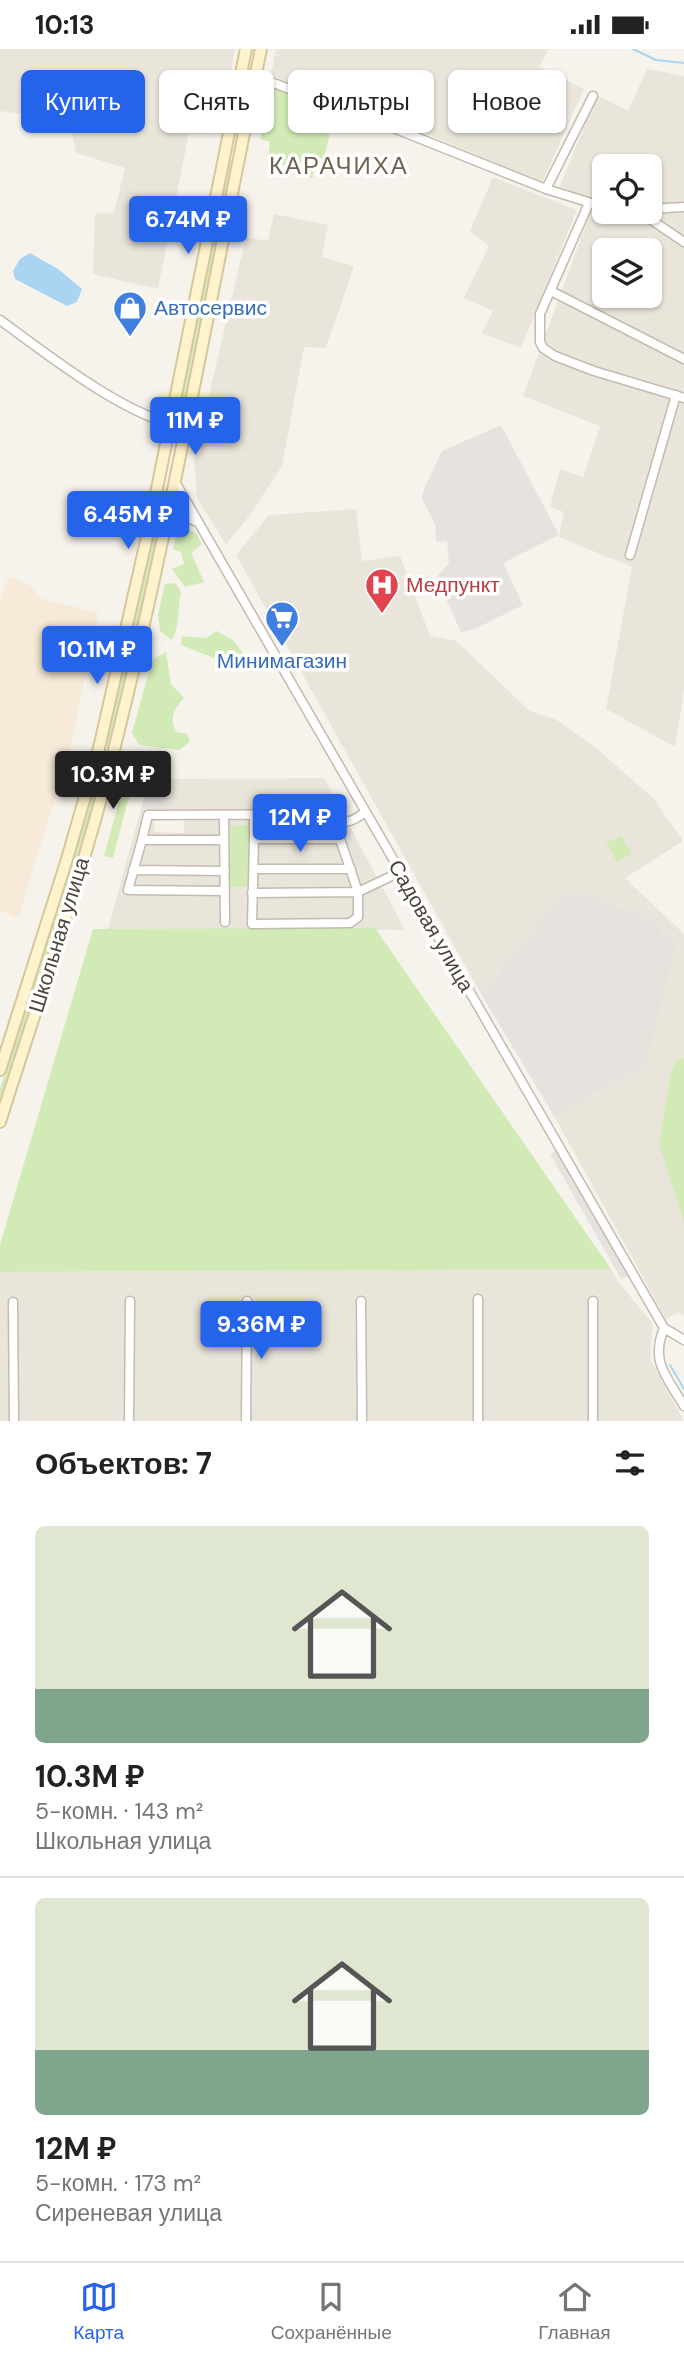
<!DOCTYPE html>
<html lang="ru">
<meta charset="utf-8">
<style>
body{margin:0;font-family:"DM Sans",sans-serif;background:#f2f2f2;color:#222;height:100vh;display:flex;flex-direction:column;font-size:26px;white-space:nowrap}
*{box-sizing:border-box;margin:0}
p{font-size:23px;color:#767676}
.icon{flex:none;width:38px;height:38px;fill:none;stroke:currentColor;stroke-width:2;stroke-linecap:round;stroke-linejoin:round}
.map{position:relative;height:1372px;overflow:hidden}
.side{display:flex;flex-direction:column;background:#fff;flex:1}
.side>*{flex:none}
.hud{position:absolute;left:21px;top:21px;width:642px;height:63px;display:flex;gap:14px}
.tools{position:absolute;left:592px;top:105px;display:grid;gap:14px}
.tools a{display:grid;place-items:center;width:70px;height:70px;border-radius:10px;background:#fff;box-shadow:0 2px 5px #0004;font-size:35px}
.price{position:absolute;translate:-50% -60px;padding:0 16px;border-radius:7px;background:#2563eb;color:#fff;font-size:23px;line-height:46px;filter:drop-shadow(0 2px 4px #0008)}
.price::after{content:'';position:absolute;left:50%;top:42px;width:21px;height:16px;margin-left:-10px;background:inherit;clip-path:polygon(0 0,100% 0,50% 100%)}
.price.on{background:#222;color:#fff}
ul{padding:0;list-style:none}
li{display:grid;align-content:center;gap:14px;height:371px;padding:0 35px}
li+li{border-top:2px solid #e0e0e0}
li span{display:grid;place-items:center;height:217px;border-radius:10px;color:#555}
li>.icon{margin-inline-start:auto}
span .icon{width:126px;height:126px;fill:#fffc;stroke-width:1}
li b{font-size:30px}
h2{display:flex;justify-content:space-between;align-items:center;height:84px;padding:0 35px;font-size:30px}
.tag{padding:0 24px;border-radius:10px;background:#fff;box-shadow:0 2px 5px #0004;font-size:24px;line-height:63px}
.tag.on{background:#2563eb;color:#fff}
.status{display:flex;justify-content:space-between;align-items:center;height:49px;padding:0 35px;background:#fff;direction:ltr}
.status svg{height:19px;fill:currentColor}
.tabs{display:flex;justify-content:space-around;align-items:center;height:98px;border-top:2px solid #e0e0e0;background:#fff;font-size:19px;color:#767676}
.tabs a{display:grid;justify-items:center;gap:4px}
.tabs .on{color:#2563eb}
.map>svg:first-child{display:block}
.residential{fill:#eae5da;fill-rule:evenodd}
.commercial{fill:#f7ead8}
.industrial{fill:#e6e2dd}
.green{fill:#d2eab5}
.parking{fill:#e5e3e0}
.water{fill:#a9d4f2}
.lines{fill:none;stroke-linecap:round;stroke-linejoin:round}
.stream{stroke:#a9d4f2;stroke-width:2}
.street-casing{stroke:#c2bbae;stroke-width:11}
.secondary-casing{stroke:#d6c79b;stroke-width:14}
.street{stroke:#fff;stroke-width:8}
.secondary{stroke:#fff3cd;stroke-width:10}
.labels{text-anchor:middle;stroke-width:7;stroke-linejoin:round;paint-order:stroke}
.shop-label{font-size:21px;fill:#366cbe;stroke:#fff;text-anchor:start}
.health-label{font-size:21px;fill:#be3a42;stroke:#fff;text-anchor:start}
.street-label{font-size:21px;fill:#4b4439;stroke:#fff}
.quarter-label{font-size:24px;letter-spacing:2px;fill:#6e6250;stroke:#fff}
</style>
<div class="status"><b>10:13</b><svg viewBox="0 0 49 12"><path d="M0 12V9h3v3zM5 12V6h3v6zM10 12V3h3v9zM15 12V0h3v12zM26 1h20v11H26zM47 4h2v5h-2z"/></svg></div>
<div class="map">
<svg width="684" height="1372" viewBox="0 0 684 1372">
<rect width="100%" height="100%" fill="#f6f3ec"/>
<path class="residential" d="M 0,0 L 235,0 L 231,23 L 200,28 L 158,240 L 93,225 L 95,165 L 114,164 L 125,119 L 76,104 L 70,71 L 0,62 Z
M 276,0 L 549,0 L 539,18 L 584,40 L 542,134 L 399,73 L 271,26 Z
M 647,20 L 684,27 L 684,641 L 675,698 L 606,660 L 632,518 L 559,488 L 564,463 L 550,458 L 560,420 L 583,428 L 600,377 L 523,347 L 594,154 L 560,137 L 597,46 L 628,62 ZM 604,117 L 649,117 L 649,163 L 604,163 ZM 604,201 L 649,201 L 649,247 L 604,247 Z
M 493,128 L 577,161 L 521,299 L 482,284 L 493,262 L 464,249 L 489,197 L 470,182 Z
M 274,165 L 328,176 L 322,208 L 354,217 L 326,299 L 304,298 L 282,417 L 249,467 L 226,496 L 197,449 L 194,410 L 246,188 L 268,192 Z
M 356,460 L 362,512 L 400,507 L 430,587 L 456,592 L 530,662 L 555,670 L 595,698 L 654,750 L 683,792 L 625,829 L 684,885 L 684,1267 L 678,1263 L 666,1270 L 554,1067 L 645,1017 L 662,888 L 659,873 L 581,843 L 562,845 L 481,945 L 236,506 L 269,466 Z
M 324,729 L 405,881 L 108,880 L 149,730 ZM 155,770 L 184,770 L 184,784 L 154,783 Z
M 611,1220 L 620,1235 L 653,1275 L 650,1310 L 684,1372 L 0,1372 L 0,1223 Z"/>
<path class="commercial" d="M 9,527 L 31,537 L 40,549 L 98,564 L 71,698 L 18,869 L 0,862 L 0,551 Z"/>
<path class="industrial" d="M 501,376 L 559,486 L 503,514 L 523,556 L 475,580 L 461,583 L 436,528 L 449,514 L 447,492 L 436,493 L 435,475 L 422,450 L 424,440 L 442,402 Z
M 581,843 L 659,873 L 662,887 L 676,893 L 645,1017 L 554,1067 L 481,945 L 562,845 Z
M 556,1102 L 628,1227 L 621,1230 L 550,1105 Z"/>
<path class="green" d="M 272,36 L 336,60 L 322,117 L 315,116 L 312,129 L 298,126 L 298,118 L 267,113 L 270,93 L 260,90 Z
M 229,111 L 233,112 L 180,373 L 176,371 Z
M 162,444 L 165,444 L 167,446 L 110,697 L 107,698 L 105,695 Z
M 187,480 L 196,484 L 202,495 L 191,504 L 204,533 L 185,538 L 172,520 L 184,515 L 181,503 L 173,500 L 177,481 Z
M 176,534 L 181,543 C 177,559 180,577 172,591 L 160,582 L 158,566 L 165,535 Z
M 217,582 L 233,591 L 252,616 L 251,624 L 181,596 L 182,587 L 206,589 Z
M 166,603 L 171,635 L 184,649 C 174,660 169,669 176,683 L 187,685 L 190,693 L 179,701 L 139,696 L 132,684 L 152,611 Z
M 105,709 L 106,712 L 78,812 L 0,1055 L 0,1040 L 73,812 L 101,711 Z
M 131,711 L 152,713 L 166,720 L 142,721 L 127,755 L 113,809 L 104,807 L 124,735 L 129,734 L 126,721 Z
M 254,776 L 251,838 L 227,838 L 227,777 Z
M 621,787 L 632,805 L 617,813 L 606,794 Z
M 375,879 L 611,1220 L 0,1223 L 0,1196 L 93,880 Z
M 677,1010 L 684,1010 L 684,1173 L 659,1095 L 671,1023 Z"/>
<path class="parking" d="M 163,734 L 163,760 L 145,760 L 153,735 Z
M 350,783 L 364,815 L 355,818 L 342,787 Z"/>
<path class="water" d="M 30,204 L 58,220 L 82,240 L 77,253 L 67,257 L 15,230 L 13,222 L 20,210 Z"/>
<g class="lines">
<path class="stream" d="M 633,0 L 656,11 L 684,14
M 670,1316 L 684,1340"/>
<g class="street-casing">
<path id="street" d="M 255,29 L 268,32 L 366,68 L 546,140 L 604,158
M 546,140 L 593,47
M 589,154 L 540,265 L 540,293 L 543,299 L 555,307 L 594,322 L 684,349
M 649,160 L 684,158
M 647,163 L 650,170 L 684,193
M 551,242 L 684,310
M 0,271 C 51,308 123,366 185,379
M 174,431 L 664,1279 L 684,1291
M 164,482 L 179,470 L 190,470 L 198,473
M 630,506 L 676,346
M 293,765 L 293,790
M 224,766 L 225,873
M 254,766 L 254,790
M 254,790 L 340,790 L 358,843 L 358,868 L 350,874 L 252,875 Z
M 142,791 L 148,766 L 335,765 C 349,778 352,771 366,763
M 224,791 L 142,791 L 128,841 L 225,842
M 254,820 L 351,820
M 133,821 L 225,822
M 252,844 L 358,843 L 400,823
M 361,1252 L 362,1372
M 593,1252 L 593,1372
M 13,1253 L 14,1372
M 664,1279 C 650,1313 667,1328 684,1357
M 129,1372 L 130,1252
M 246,1372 L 247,1252
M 478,1372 L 478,1250"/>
</g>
<g class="secondary-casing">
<path id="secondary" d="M 0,1021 L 67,810 L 99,699 L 149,479 L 246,0
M 0,1073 C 39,950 82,827 114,701 C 172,470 213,234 261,0"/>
</g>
<use href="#street" class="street"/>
<use href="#secondary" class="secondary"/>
</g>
<defs>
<g id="shop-pin" transform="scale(1.75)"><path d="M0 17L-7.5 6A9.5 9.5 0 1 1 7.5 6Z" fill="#3f7fe0" stroke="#fff"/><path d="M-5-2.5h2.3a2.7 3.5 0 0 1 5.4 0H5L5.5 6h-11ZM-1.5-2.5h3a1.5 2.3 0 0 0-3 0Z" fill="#fff"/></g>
<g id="hospital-pin" transform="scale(1.75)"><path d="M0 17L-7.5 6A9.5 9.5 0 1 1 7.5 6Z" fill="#e0444e" stroke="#fff"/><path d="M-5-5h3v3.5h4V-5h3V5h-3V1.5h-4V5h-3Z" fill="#fff"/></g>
<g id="supermarket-pin" transform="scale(1.75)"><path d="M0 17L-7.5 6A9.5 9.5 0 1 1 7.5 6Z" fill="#3f7fe0" stroke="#fff"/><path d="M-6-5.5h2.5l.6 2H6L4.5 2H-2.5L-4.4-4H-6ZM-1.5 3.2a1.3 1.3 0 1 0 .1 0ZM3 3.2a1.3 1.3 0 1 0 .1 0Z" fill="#fff"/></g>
</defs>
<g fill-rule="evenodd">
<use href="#shop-pin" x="130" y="259"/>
<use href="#hospital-pin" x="382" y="536"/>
<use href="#supermarket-pin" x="282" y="569"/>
</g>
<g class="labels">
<g class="shop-label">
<text x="154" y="266">Автосервис</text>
<text x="282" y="619" text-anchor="middle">Минимагазин</text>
</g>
<g class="health-label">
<text x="406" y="543">Медпункт</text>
</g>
<g class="street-label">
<text transform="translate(431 877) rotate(60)" y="7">Садовая улица</text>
<text transform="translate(59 886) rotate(-73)" y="7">Школьная улица</text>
</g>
<g class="quarter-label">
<text x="339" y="125">КАРАЧИХА</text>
</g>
</g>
</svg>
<div class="tools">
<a><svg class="icon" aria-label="locate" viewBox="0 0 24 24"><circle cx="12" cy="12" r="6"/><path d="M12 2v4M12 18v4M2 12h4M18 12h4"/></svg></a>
<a><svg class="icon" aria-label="layers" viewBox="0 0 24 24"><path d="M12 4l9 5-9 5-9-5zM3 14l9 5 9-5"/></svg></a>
</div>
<b class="price" style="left:188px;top:207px">6.74M ₽</b>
<b class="price" style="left:195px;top:408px">11M ₽</b>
<b class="price" style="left:128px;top:502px">6.45M ₽</b>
<b class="price" style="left:97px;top:637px">10.1M ₽</b>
<b class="price on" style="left:113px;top:762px">10.3M ₽</b>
<b class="price" style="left:300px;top:805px">12M ₽</b>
<b class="price" style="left:261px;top:1312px">9.36M ₽</b>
<div class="hud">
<a class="tag on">Купить</a>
<a class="tag">Снять</a>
<a class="tag">Фильтры</a>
<a class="tag">Новое</a>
</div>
</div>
<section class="side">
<h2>Объектов: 7<svg class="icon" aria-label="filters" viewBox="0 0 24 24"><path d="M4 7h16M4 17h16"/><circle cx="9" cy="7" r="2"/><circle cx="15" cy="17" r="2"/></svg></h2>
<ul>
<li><span style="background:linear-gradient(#dfe7d0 75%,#7fa58c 0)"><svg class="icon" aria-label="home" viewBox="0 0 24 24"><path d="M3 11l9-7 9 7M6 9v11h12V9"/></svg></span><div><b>10.3M ₽</b><p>5-комн. · 143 m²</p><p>Школьная улица</p></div></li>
<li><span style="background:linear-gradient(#dfe7d0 70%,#7fa58c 0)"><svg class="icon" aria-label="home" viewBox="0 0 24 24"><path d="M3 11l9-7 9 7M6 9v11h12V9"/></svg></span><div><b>12M ₽</b><p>5-комн. · 173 m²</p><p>Сиреневая улица</p></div></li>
</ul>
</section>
<nav class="tabs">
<a class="on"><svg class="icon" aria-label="map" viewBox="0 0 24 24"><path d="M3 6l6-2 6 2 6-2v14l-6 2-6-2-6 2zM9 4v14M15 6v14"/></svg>Карта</a>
<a><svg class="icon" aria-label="saved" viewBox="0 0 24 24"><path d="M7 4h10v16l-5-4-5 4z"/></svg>Сохранённые</a>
<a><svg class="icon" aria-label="home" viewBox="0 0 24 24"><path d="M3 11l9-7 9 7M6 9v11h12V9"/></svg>Главная</a>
</nav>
